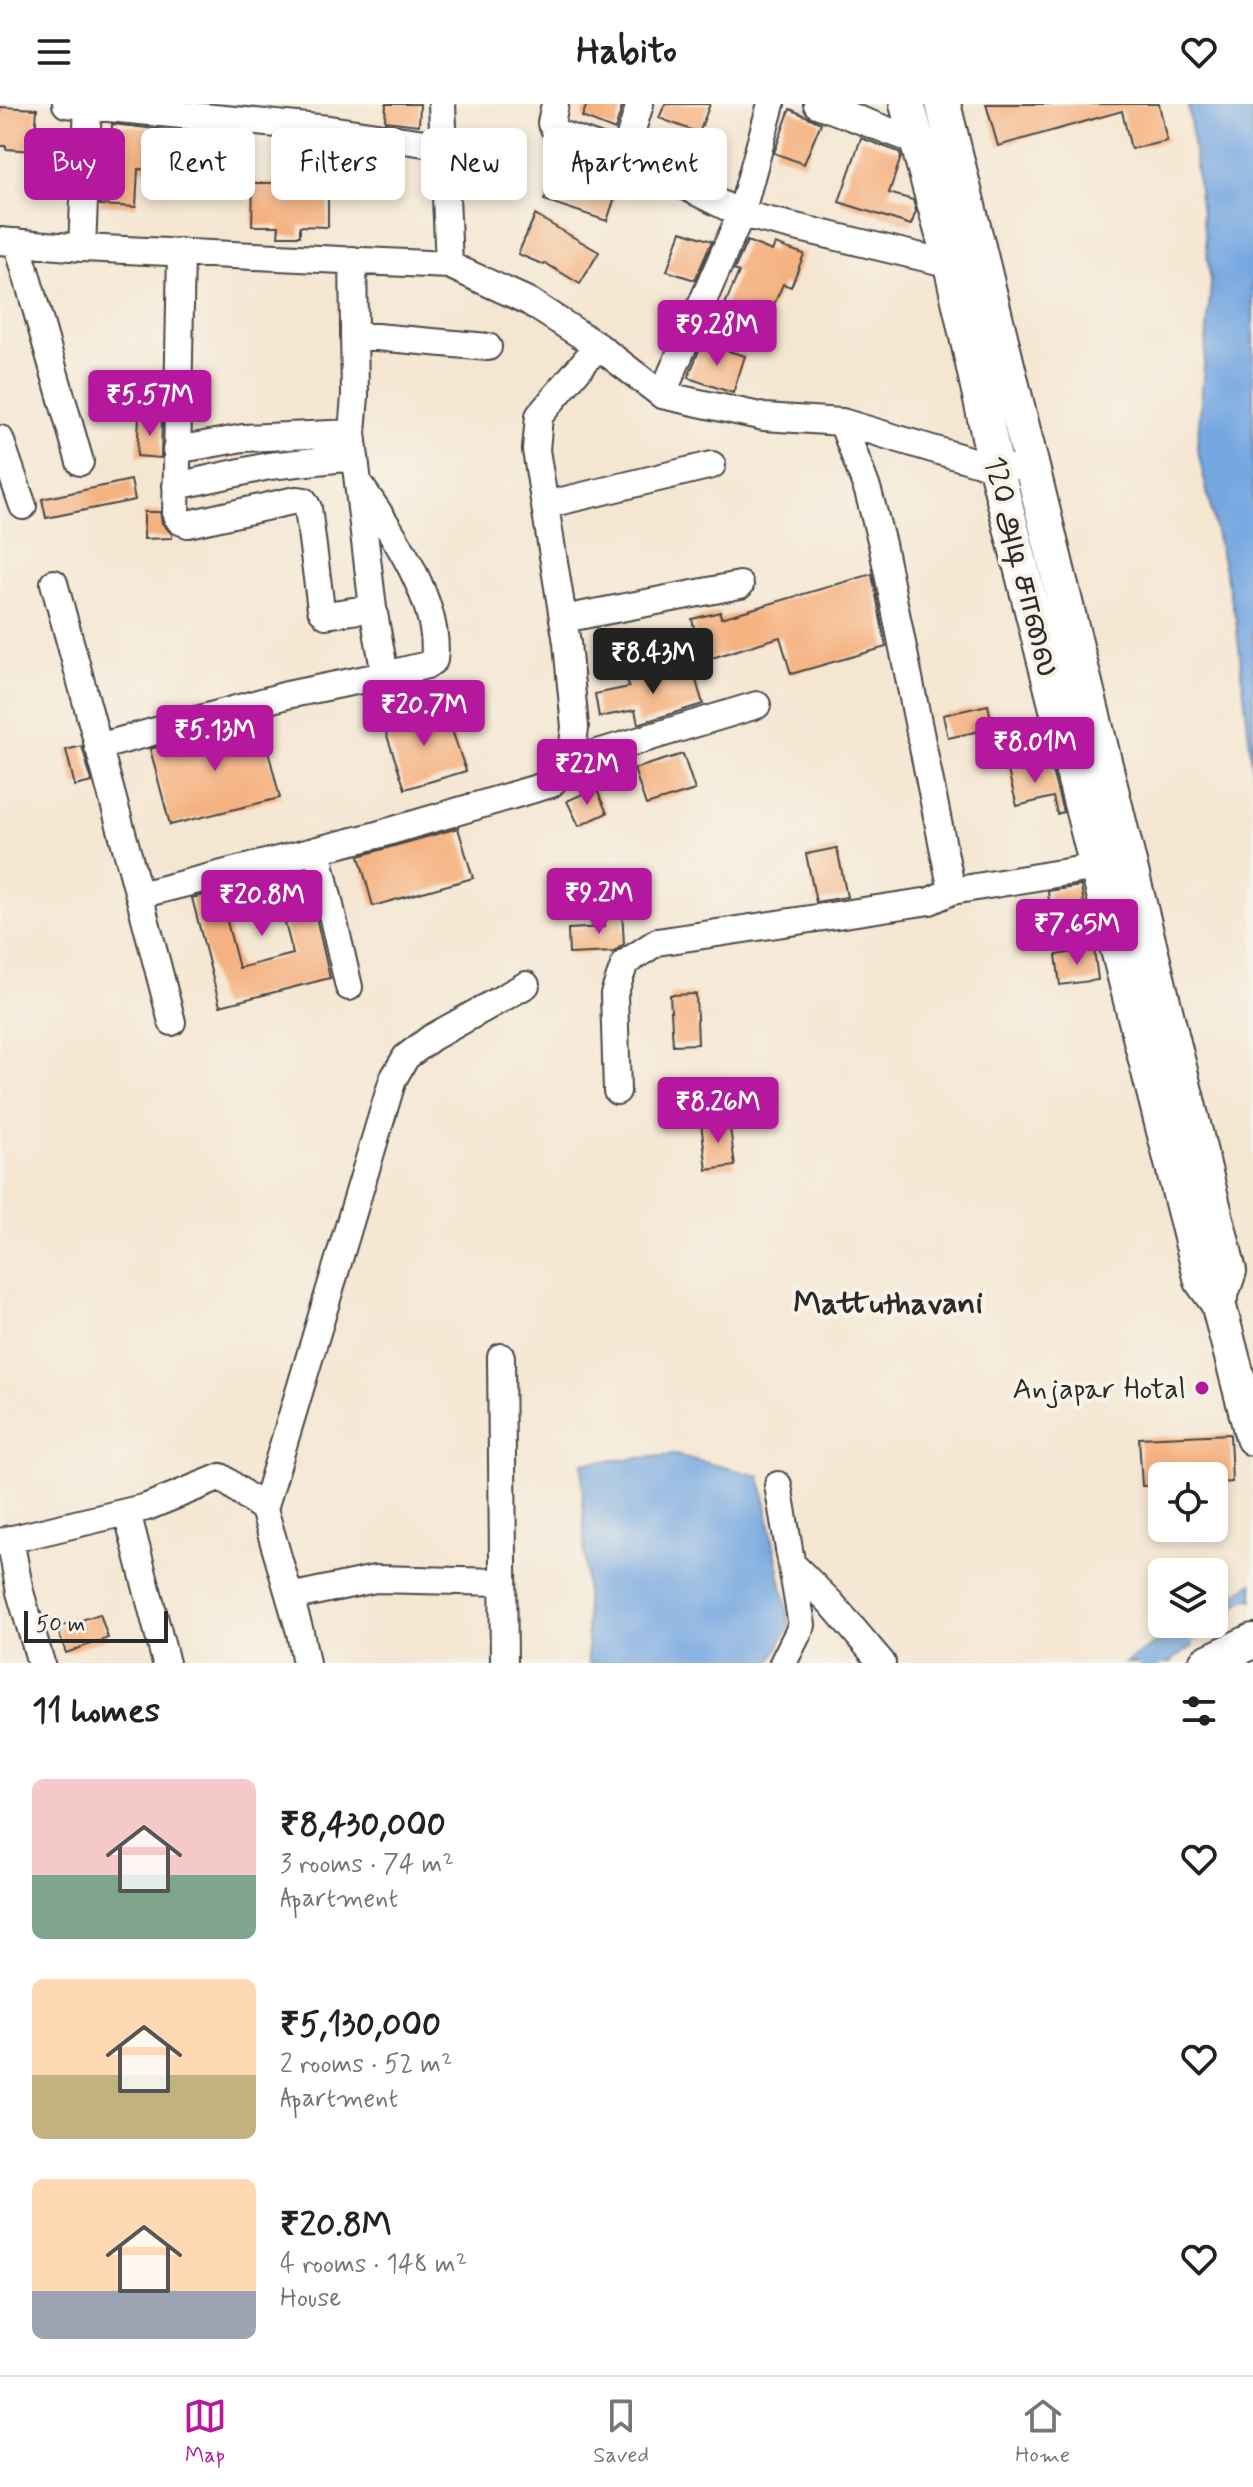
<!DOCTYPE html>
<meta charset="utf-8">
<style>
body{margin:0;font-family:Mynerve,"Noto Sans Tamil",sans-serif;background:#f6f6f6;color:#222;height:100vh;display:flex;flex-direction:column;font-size:30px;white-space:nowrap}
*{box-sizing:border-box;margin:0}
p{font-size:26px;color:#767676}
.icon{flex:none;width:44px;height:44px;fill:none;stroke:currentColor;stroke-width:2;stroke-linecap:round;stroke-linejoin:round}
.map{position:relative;height:1559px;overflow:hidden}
.sheet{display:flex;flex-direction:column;background:#fff;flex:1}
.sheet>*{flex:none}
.guide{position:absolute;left:24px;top:24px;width:800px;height:72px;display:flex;gap:16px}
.controls{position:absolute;left:1148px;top:1358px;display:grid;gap:16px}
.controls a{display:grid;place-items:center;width:80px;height:80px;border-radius:12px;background:#fff;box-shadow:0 4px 12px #0003;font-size:40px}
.scale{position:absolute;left:24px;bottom:20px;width:144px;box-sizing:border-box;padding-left:8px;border:4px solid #2b2b2b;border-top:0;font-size:22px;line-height:28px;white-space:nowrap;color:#2b2b2b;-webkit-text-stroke:6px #f7f3e8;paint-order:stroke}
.price{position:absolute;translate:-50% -68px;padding:0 18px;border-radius:8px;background:#b5179e;color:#fff;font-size:26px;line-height:52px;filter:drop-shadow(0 2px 4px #0008)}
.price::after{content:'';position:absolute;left:50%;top:48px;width:24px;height:18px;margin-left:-12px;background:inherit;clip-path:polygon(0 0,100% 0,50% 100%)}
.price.active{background:#222;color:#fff}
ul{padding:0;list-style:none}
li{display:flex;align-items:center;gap:24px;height:200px;padding:0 32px}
li span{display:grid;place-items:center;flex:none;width:224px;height:160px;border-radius:12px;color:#555}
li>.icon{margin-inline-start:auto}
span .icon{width:96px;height:96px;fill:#fffc;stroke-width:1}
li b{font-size:34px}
h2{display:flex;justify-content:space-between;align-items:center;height:96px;padding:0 32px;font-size:34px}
.pill{padding:0 28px;border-radius:12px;background:#fff;box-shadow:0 4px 12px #0003;font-size:28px;line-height:72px}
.pill.active{background:#b5179e;color:#fff}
header{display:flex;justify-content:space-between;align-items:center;height:104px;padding:0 32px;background:#fff;font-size:36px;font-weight:700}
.tab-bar{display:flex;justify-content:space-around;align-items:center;height:112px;border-top:2px solid #e0e0e0;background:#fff;font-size:22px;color:#767676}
.tab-bar a{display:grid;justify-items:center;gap:4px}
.tab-bar .active{color:#b5179e}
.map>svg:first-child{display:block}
.water{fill:#76a7e1;stroke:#506986;stroke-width:2}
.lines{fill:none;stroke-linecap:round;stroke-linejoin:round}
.canal{stroke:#76a7e1;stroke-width:20}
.building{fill:#f5b281;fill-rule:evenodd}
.minor-casing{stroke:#494744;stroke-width:30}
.major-casing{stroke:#494744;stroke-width:38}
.minor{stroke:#fff;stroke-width:26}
.major{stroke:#fff;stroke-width:34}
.poi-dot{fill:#b5179e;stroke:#f7f3e8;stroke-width:3}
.labels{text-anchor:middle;stroke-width:8;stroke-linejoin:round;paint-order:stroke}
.street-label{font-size:30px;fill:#2b2b2b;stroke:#f7f3e8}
.poi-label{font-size:30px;fill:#2b2b2b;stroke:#f7f3e8;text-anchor:end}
.neighbourhood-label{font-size:32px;font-weight:bold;fill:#2b2b2b;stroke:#f7f3e8}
</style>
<header><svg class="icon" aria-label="menu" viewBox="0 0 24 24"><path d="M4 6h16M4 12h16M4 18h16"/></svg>Habito<svg class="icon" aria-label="heart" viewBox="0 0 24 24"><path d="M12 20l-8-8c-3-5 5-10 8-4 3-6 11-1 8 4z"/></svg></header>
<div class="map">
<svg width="1253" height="1559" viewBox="0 0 1253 1559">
<rect width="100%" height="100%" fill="#f7f3e8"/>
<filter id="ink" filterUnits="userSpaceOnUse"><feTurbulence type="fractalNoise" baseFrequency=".0125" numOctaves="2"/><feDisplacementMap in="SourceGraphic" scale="16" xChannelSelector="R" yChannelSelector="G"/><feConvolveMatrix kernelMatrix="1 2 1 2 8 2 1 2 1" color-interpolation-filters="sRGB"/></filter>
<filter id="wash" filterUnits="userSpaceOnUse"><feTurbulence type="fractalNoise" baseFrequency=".006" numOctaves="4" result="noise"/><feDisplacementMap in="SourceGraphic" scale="32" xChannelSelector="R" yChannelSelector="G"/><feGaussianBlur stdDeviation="1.8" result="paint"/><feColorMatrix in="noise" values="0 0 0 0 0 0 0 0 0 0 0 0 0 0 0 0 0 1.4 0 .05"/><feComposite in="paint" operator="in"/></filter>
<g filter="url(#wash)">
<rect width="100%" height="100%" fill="#f5e6d2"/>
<path class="water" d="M 1188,0 L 1253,0 L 1253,670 L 1236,516 L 1197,343 L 1211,180 Z
M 675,1351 L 760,1372 L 790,1521 L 770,1559 L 588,1559 L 582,1359 Z
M 1253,1479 L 1253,1496 L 1247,1495 L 1218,1512 L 1209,1531 L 1203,1520 L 1214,1520 L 1214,1503 Z
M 1180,1523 L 1193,1542 L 1168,1559 L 1125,1559 Z"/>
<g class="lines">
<path class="canal" d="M 1148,1559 L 1201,1520"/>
</g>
<g id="blocks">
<path class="building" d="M 386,0 L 420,0 L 419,21 L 385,17 Z
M 587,0 L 623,0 L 615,26 L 582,13 Z
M 665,0 L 710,0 L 699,29 L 659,14 Z
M 986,0 L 1159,0 L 1167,37 L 1131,45 L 1122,7 L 998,42 Z
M 0,3 L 37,5 L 34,47 L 6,45 L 6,42 L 0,42 Z
M 790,5 L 821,19 L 804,60 L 774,49 Z
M 112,20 L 165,26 L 163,66 L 138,65 L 136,103 L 100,101 L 101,71 L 111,72 Z
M 208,30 L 252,34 L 251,72 L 207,71 Z
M 861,34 L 899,48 L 901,53 L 889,89 L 913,96 L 916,107 L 911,121 L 839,98 Z
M 563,52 L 592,64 L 594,59 L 623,69 L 607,117 L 544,96 Z
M 253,79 L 277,79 L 277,83 L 328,83 L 328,123 L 300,122 L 300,132 L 278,132 L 279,122 L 252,122 Z
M 535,111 L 599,148 L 580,180 L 545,159 L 544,161 L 518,150 Z
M 681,127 L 712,137 L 695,176 L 667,167 Z
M 747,137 L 772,147 L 775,140 L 804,150 L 791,183 L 783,180 L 764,223 L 723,205 L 739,168 L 734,166 Z
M 702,239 L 745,252 L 733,289 L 688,274 Z
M 139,313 L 162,315 L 161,354 L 137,352 Z
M 131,376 L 135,396 L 46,414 L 42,395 Z
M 144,408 L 160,408 L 162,419 L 172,430 L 172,434 L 144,435 Z
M 872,470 L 886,543 L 791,570 L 780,533 L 702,557 L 692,515 L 720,508 L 721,514 Z
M 692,563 L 703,600 L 638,620 L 635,606 L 599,613 L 595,590 L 629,583 L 627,577 L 660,569 L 661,573 Z
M 988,601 L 993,624 L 948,634 L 943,611 Z
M 444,603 L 466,667 L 405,685 L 383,620 Z
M 260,615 L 280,694 L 170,721 L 150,645 Z
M 82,642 L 92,678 L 75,682 L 66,646 Z
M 683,650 L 695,686 L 646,701 L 634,665 Z
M 1049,656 L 1063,708 L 1057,710 L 1053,693 L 1017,702 L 1008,667 Z
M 596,684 L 607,709 L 579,722 L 567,697 Z
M 458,724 L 473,774 L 373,802 L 359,752 Z
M 837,744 L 847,793 L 816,798 L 806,750 Z
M 305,766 L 330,874 L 220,902 L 192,794 ZM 278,792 L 293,850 L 239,864 L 224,806 Z
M 1081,782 L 1085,806 L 1050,809 L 1048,787 Z
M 622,806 L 624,840 L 614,848 L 569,850 L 568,825 L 604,823 L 604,807 Z
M 1094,845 L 1098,876 L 1060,881 L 1056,851 Z
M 696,890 L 698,940 L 673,941 L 670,891 Z
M 729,1016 L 735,1062 L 707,1066 L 701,1019 Z
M 1230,1330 L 1232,1378 L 1214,1379 L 1214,1372 L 1162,1372 L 1162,1381 L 1142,1382 L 1139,1334 Z
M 100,1510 L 108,1534 L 66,1549 L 57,1524 Z"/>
</g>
</g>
<g filter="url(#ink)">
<use href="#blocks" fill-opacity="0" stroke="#494744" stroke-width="2"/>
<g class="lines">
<g class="minor-casing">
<path id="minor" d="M 66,0 L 329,25 L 445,42
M 442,0 L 449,161
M 555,0 L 551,19 L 557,29 L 624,52 L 741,110 L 951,160
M 817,0 L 919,38
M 624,52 L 640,0
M 0,137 L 82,144 L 449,161 L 528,197 L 598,242 L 662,291 L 764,313 L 842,318 L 996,364 L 1009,364
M 17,138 L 80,358
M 82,144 L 88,0
M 181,148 L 176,411 L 180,417 L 188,420 L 296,396 L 304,397 L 308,404 L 321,505 L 326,511 L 373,504
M 354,231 L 488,243
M 662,291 L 741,110 L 771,0
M 0,335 L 23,402
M 176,346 L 243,334 L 352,329
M 359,380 C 390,424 442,500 434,556 L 427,561 L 385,571
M 176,382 L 269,362 L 355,353
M 545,401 L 712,361
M 54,479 L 139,791
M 563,515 L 740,481
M 98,643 L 287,591 L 385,571 L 373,504 L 352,329 L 355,292 L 353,156
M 571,657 L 757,601
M 317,746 L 349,883
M 952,787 L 1097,763
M 172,918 L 139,791 L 377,731 L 551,680 L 571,657 L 575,623 L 567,539 L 536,346 L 539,312 L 598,242
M 617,987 L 614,890 L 625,859 L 657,838 L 930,797 L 952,787 L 882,440 L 868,387 L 842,318
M 501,1253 L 504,1559
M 778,1381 L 802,1521 L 783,1559
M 264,1405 L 393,975 L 406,953 L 431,934 L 526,881
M 127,1408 L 166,1559
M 10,1435 L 20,1488 L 41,1559
M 0,1438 L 147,1403 L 221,1373 L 264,1405 L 300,1528 L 306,1559
M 791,1459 L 831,1499 L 882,1559
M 290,1493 L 375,1475 L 502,1478"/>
</g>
<g class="major-casing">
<path id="major" d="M 907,0 L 951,160 L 996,364 L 1202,1177 L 1218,1199 L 1253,1334
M 943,0 L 1229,1167 L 1218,1199
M 1206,1559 L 1253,1537"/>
</g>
<use href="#minor" class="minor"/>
<use href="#major" class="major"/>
</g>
</g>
<circle class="poi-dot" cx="1202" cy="1284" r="8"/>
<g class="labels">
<g class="street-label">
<text transform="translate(1022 462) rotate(76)" y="10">120 அடி சாலை</text>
</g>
<g class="poi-label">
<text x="1186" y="1294">Anjapar Hotal</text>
</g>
<g class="neighbourhood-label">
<text x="888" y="1209">Mattuthavani</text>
</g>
</g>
</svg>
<div class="controls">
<a><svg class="icon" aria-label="locate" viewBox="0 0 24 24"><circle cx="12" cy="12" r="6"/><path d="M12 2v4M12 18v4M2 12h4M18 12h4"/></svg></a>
<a><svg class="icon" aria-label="layers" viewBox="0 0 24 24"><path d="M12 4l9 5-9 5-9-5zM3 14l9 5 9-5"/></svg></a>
</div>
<div class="scale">50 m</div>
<b class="price" style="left:717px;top:264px">₹9.28M</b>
<b class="price" style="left:150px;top:334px">₹5.57M</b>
<b class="price active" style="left:653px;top:592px">₹8.43M</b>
<b class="price" style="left:424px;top:644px">₹20.7M</b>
<b class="price" style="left:215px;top:669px">₹5.13M</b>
<b class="price" style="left:1035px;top:681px">₹8.01M</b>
<b class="price" style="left:587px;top:703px">₹22M</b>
<b class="price" style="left:599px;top:832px">₹9.2M</b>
<b class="price" style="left:262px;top:834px">₹20.8M</b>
<b class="price" style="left:1077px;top:863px">₹7.65M</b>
<b class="price" style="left:718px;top:1041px">₹8.26M</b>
<div class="guide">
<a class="pill active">Buy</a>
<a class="pill">Rent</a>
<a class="pill">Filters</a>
<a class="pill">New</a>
<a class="pill">Apartment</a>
</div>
</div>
<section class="sheet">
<h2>11 homes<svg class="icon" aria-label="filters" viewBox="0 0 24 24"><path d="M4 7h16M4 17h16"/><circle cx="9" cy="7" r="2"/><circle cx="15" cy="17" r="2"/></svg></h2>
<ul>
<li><span style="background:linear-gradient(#f6c9c9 60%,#7fa58c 0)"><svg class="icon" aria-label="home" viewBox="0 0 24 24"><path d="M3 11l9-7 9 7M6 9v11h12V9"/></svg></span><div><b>₹8,430,000</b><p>3 rooms · 74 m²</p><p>Apartment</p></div><svg class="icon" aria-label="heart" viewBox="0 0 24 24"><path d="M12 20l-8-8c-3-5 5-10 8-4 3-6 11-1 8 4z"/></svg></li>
<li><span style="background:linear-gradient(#ffd9b3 60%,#c2b280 0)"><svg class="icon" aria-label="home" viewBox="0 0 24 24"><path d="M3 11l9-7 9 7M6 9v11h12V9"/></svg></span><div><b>₹5,130,000</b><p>2 rooms · 52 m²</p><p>Apartment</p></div><svg class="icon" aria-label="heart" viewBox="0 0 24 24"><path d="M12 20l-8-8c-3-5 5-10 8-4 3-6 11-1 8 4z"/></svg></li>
<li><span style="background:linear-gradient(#ffd9b3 70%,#9aa5b1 0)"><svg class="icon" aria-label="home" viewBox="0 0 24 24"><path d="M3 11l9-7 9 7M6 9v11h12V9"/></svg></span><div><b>₹20.8M</b><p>4 rooms · 148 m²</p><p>House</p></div><svg class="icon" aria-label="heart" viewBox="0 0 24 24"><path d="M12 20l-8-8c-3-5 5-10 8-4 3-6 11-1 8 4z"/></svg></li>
</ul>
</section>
<nav class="tab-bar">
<a class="active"><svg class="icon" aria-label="map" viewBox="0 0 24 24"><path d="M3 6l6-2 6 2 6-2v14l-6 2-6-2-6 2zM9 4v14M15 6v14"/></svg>Map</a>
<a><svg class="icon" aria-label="saved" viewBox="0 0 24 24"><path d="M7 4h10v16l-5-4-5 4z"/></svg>Saved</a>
<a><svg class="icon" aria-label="home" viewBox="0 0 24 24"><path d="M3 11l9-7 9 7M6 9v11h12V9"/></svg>Home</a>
</nav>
